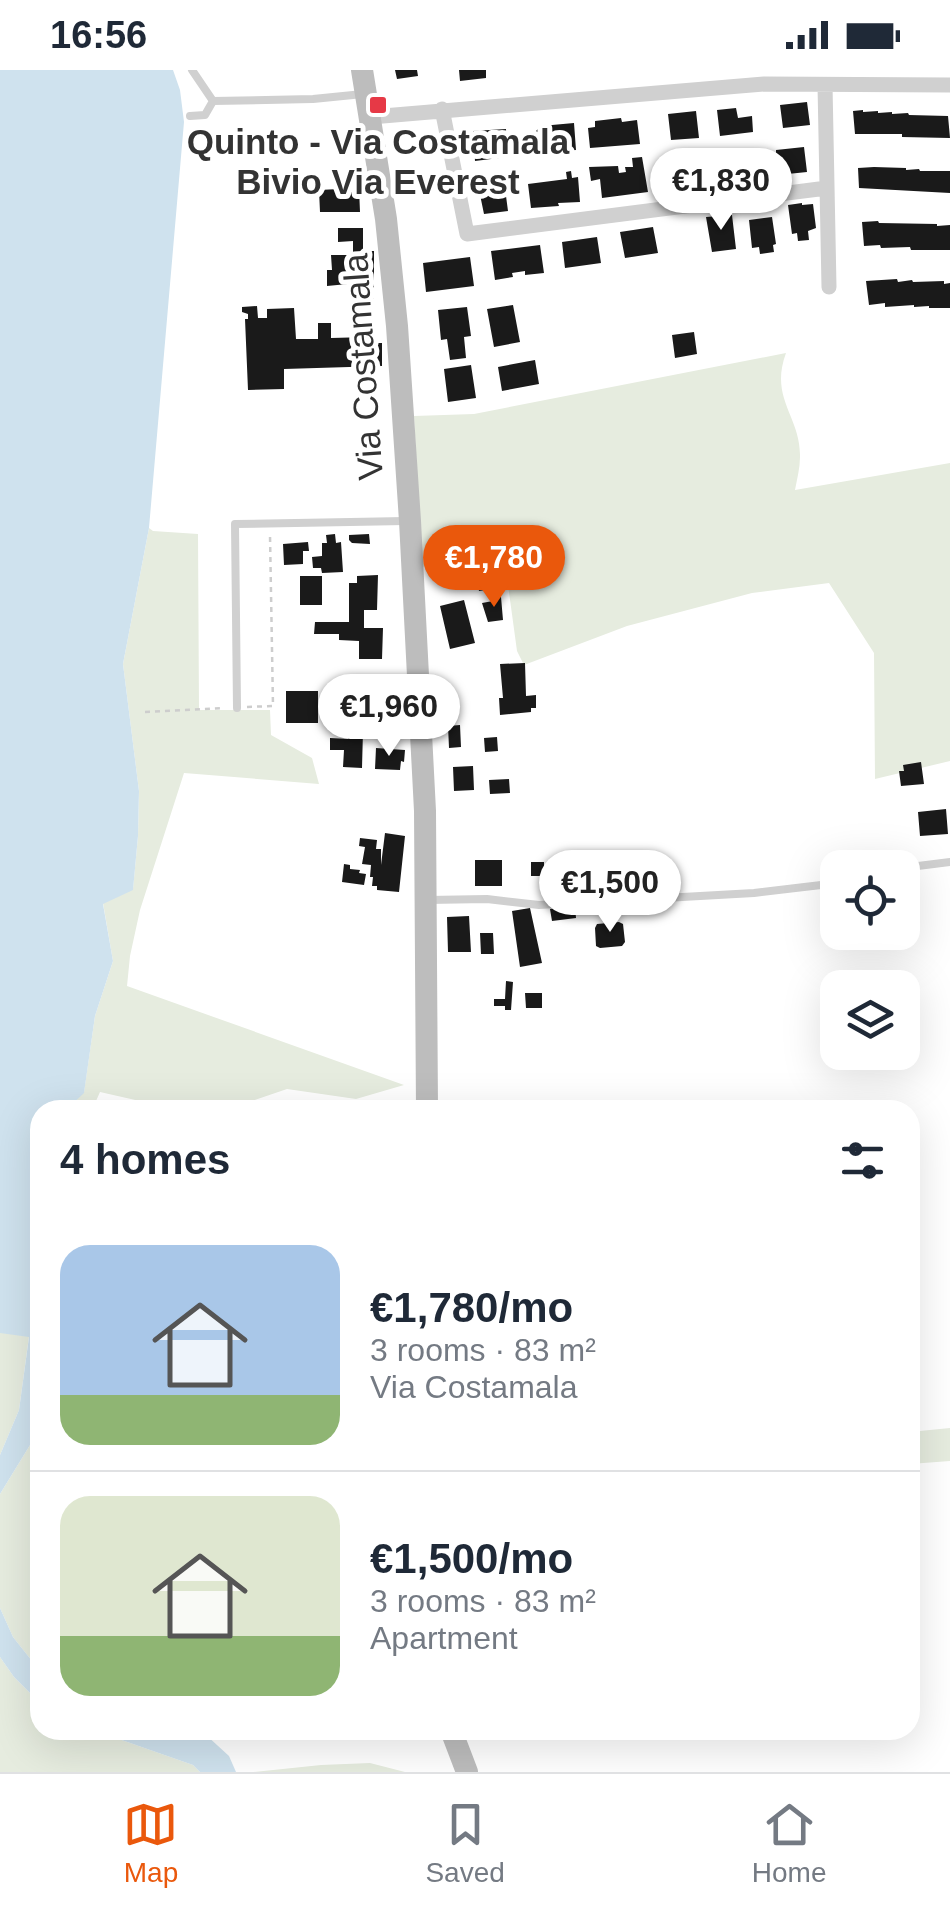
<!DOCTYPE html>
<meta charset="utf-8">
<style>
body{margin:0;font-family:Helvetica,sans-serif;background:#f6f6f7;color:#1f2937;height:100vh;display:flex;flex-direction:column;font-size:38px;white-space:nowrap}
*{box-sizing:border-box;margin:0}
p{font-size:32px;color:#747a83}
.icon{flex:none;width:55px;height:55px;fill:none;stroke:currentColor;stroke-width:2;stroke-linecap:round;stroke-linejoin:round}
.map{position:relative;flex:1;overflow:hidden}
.side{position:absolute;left:30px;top:1030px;width:890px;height:640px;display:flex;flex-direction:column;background:#fff;border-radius:30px;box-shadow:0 10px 40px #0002}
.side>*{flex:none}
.controls{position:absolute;left:820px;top:780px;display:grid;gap:20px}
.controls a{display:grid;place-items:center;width:100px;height:100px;border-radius:20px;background:#fff;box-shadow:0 10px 40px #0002;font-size:50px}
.price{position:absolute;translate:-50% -85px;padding:0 22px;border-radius:35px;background:#fff;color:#222;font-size:32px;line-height:65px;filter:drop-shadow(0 2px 5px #0008)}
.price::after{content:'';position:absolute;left:50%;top:60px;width:30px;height:22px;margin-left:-15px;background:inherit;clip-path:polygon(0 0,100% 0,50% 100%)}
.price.on{background:#ea580c;color:#fff}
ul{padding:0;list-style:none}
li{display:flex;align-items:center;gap:30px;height:250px;padding:0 30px}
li+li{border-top:2px solid #e0e1e3}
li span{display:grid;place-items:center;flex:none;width:280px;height:200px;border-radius:30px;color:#555}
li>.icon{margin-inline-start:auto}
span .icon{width:120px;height:120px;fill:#fffc;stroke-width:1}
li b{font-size:42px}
h2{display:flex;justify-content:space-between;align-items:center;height:120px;padding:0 30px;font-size:42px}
.status{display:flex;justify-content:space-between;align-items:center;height:70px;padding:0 50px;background:#fff;direction:ltr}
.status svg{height:28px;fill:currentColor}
.menu{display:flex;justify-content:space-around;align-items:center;height:140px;border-top:2px solid #e0e1e3;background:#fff;font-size:28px;color:#747a83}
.menu a{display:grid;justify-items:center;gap:5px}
.menu .on{color:#ea580c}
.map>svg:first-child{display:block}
.green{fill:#e6ecdf}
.water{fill:#cfe2ee}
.building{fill:#1a1a1a}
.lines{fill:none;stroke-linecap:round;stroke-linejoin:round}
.path{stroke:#cdcdcd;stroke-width:2.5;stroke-dasharray:5 5;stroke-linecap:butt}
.lane{stroke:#d0d0d0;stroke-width:8}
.street{stroke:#d0d0d0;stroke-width:15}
.secondary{stroke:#bdbdbd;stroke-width:22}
.poi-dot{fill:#e63946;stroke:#fff;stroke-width:4}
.labels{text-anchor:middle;stroke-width:10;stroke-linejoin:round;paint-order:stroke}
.poi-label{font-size:35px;font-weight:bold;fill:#333;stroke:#fff}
.street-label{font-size:35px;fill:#333;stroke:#fff}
</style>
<div class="status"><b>16:56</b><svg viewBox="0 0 49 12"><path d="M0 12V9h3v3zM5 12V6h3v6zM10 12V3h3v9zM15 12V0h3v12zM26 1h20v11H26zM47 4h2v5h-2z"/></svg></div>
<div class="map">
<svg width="950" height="1702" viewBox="0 0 950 1702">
<rect width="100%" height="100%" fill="#fff"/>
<path class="green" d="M 786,283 C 769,329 801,346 800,387 C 800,398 797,409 795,420 L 950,393 L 950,691 L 875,709 L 874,583 L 829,513 L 752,523 L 627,556 L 524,595 L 517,581 L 508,515 L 495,478 L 422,497 L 414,346 L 474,344 Z
M 149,458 L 153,461 L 198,464 L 199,640 L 270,640 L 271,665 L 312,688 L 319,714 L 184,703 L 140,840 L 130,886 L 127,916 L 404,1015 L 356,1029 L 287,1019 L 243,1034 L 206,1031 L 175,1039 L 100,1022 L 92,1040 L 66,1040 L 84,1022 L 95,946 L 113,891 L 103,833 L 133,819 L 138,766 L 139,721 L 123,594 Z
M 3,1262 L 29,1266 L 19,1340 L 0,1385 L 0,1263 Z
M 40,1353 L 40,1601 L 13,1567 L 0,1538 L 0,1424 L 38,1362 Z
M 950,1358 L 950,1391 L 910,1394 L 910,1362 Z
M 0,1587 L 14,1607 L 40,1633 L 40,1660 L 93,1660 L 193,1695 L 200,1702 L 0,1702 Z
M 370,1693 L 405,1702 L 253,1702 L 321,1695 Z"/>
<path class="water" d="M 0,0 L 173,0 L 180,20 L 184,52 L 149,458 L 123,594 L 139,721 L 138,766 L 133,820 L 103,834 L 113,891 L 95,946 L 84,1023 L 66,1040 L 40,1040 L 40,1353 L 38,1362 L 0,1424 L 0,1385 L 19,1340 L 29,1267 L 0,1263 Z
M 0,1538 L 13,1567 L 40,1601 L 40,1633 L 14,1607 L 0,1587 Z
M 93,1660 L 188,1661 L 206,1665 L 229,1686 L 236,1702 L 200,1702 L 193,1695 Z"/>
<path class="building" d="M 395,0 L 417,0 L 418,6 L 397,9 Z
M 459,0 L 486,0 L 486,8 L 460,11 Z
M 807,32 L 810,55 L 783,58 L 780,35 Z
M 736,38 L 738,48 L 752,46 L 753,62 L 720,66 L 717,40 Z
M 863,40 L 863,42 L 878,41 L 878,43 L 892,42 L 892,44 L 908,43 L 909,45 L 948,46 L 950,68 L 902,67 L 902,64 L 855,64 L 853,41 Z
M 696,41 L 699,68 L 671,70 L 668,44 Z
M 621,48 L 622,52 L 637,50 L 640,74 L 590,78 L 588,58 L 595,57 L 595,51 Z
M 574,53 L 576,80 L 532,83 L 530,67 L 541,56 Z
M 506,59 L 507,87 L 475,91 L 473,61 Z
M 804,77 L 807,102 L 778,105 L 777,95 L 770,96 L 769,83 L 776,83 L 776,80 Z
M 755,82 L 758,107 L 724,111 L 721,86 Z
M 642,87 L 648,122 L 602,128 L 600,109 L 591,111 L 589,97 L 618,96 L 619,103 L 626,102 L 625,97 L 633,97 L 632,88 Z
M 703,89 L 706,114 L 672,118 L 669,92 Z
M 874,97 L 906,98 L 906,100 L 919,99 L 920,101 L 950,101 L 950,123 L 859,118 L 858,98 Z
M 571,101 L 572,108 L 578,107 L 580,132 L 558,133 L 559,136 L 531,138 L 528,114 L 567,109 L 566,102 Z
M 513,108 L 515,125 L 506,126 L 508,141 L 484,144 L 478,115 Z
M 359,118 L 360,142 L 320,142 L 319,120 Z
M 802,133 L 802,135 L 813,134 L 816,158 L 808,161 L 809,170 L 798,171 L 797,163 L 792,164 L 788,135 Z
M 732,145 L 736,179 L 712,182 L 706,147 Z
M 772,147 L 776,174 L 773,175 L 774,182 L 760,184 L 759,177 L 752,178 L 749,150 Z
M 878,151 L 879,153 L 937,154 L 937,156 L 950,155 L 950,180 L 911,180 L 910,177 L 881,178 L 880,175 L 864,176 L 862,152 Z
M 653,157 L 658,183 L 625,188 L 620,162 Z
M 338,158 L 363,158 L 363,181 L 374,181 L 374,250 L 355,250 L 355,222 L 358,222 L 358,213 L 327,216 L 327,200 L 332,200 L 331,185 L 353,185 L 353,171 L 338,172 Z
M 597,167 L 601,193 L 565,198 L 562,172 Z
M 540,175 L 544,203 L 525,205 L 525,201 L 512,203 L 513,207 L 495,210 L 491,181 Z
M 470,187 L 474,216 L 426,222 L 423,193 Z
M 897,209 L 898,212 L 912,210 L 913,212 L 944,211 L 944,214 L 950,213 L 950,238 L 929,238 L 929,236 L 914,237 L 914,235 L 885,237 L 885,233 L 869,235 L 866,211 Z
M 513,235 L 520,272 L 494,277 L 487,239 Z
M 257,236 L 258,248 L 267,248 L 267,239 L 294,238 L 296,269 L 318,269 L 318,253 L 331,253 L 331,268 L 368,267 L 368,273 L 382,273 L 382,296 L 284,299 L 284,319 L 248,320 L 245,249 L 248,249 L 248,244 L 242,242 L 242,237 Z
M 467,237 L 471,266 L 464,267 L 466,288 L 450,290 L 447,269 L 441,270 L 438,240 Z
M 694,262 L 697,284 L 675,288 L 672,265 Z
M 535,290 L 539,314 L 502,321 L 498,297 Z
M 471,295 L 476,328 L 448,332 L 444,299 Z
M 335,464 L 336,473 L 341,472 L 343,502 L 322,503 L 321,498 L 313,498 L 312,487 L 322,486 L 322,473 L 327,473 L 326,465 Z
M 369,464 L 370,474 L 352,473 L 349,470 L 349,465 Z
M 308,472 L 309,481 L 303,481 L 303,494 L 284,495 L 283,474 Z
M 467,483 L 471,503 L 446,510 L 442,487 Z
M 496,503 L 498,518 L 479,521 L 476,507 Z
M 378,505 L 377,540 L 364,540 L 364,558 L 383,558 L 382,589 L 359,589 L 359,571 L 339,570 L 339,564 L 314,564 L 315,552 L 349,552 L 349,513 L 357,513 L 357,506 Z
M 300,506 L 322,506 L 322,535 L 300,535 Z
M 501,527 L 503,550 L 488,552 L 482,533 L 493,531 L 493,528 Z
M 464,530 L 475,573 L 450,579 L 440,536 Z
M 525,593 L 526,626 L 536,625 L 536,638 L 531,638 L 531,642 L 500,645 L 499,628 L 503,628 L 500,594 Z
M 348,617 L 385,617 L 385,642 L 360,642 L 360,634 L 348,634 Z
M 286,621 L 318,621 L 318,653 L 286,653 Z
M 460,655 L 461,677 L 449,678 L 448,656 Z
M 349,660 L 363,661 L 362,698 L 343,697 L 344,680 L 330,680 L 330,668 L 348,669 Z
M 497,667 L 498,681 L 485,682 L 484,668 Z
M 376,678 L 405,680 L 404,692 L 401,691 L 400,700 L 375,699 Z
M 921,692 L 924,714 L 901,716 L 899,701 L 904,701 L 903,695 Z
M 473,696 L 474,720 L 454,721 L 453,697 Z
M 509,709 L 510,723 L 490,724 L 489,710 Z
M 946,739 L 948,764 L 920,766 L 918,742 Z
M 385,763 L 405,766 L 399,822 L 377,820 L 377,816 L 372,816 L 373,807 L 370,807 L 371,795 L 362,794 L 365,777 L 359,776 L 360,768 L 377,770 L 376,779 L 381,779 L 381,795 Z
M 475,790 L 502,790 L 502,816 L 475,816 Z
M 531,792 L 544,792 L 544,806 L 531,806 Z
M 605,793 L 607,814 L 581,816 L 579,796 Z
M 344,794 L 350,795 L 350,799 L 360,800 L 359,803 L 366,804 L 364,815 L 342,812 Z
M 575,836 L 576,848 L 552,851 L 550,839 Z
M 530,838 L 542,893 L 520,897 L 512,841 Z
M 469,846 L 471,882 L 448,882 L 447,847 Z
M 619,852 L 623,854 L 625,872 L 622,876 L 600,878 L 596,876 L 595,858 L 597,854 Z
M 480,863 L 493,863 L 494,884 L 481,884 Z
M 506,911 L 513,912 L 511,940 L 505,940 L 505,936 L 494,936 L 494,929 L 505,929 Z
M 525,923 L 542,923 L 542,938 L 526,938 Z"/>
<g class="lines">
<path class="path" d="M 247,637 L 273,636 L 270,465
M 145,642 L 224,638"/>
<path class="lane" d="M 192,0 L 213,31
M 213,31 L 313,29 L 363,24
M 190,46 L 205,45 L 213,31
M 237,638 L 235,454 L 405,451
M 902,798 L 950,792
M 428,830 L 487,829 L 539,835 L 754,823 L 838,813"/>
<path class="street" d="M 825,15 L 829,217
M 442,39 L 467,164 L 827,118
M 371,47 L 764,14 L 950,15"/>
<path class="secondary" d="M 362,0 L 386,149 L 397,256 L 410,451 L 425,741 L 427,1040
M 451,1660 L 467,1702"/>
</g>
<rect class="poi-dot" x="368" y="25" width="20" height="20" rx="5"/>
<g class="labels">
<g class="poi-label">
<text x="378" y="84">Quinto - Via Costamala<tspan x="378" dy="40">Bivio Via Everest</tspan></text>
</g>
<g class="street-label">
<text transform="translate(363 297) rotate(-94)" y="12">Via Costamala</text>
</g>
</g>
</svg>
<div class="controls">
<a><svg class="icon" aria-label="locate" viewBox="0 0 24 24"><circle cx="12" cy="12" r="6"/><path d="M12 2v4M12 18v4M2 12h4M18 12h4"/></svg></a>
<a><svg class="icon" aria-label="layers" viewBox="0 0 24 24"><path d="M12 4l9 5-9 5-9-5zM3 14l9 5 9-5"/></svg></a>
</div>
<b class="price" style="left:721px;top:163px">€1,830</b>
<b class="price on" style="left:494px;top:540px">€1,780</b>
<b class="price" style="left:389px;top:689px">€1,960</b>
<b class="price" style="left:610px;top:865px">€1,500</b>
<section class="side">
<h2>4 homes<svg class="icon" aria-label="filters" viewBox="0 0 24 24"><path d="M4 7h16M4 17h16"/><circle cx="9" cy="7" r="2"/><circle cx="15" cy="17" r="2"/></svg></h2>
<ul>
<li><span style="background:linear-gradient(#a9c7e8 75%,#8fb573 0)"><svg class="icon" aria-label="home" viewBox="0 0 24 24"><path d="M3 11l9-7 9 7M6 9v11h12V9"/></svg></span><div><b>€1,780/mo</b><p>3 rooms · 83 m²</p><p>Via Costamala</p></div></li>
<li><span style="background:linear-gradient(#dfe7d0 70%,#8fb573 0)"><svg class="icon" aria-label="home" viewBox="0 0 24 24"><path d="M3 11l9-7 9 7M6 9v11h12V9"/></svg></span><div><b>€1,500/mo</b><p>3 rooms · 83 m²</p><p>Apartment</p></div></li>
</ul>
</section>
</div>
<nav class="menu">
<a class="on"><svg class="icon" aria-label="map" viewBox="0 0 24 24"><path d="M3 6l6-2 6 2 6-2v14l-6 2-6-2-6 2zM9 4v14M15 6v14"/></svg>Map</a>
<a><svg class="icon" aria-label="saved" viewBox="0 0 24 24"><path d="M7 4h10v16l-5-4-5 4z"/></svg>Saved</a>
<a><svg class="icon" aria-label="home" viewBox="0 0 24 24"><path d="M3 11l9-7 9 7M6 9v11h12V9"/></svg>Home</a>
</nav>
